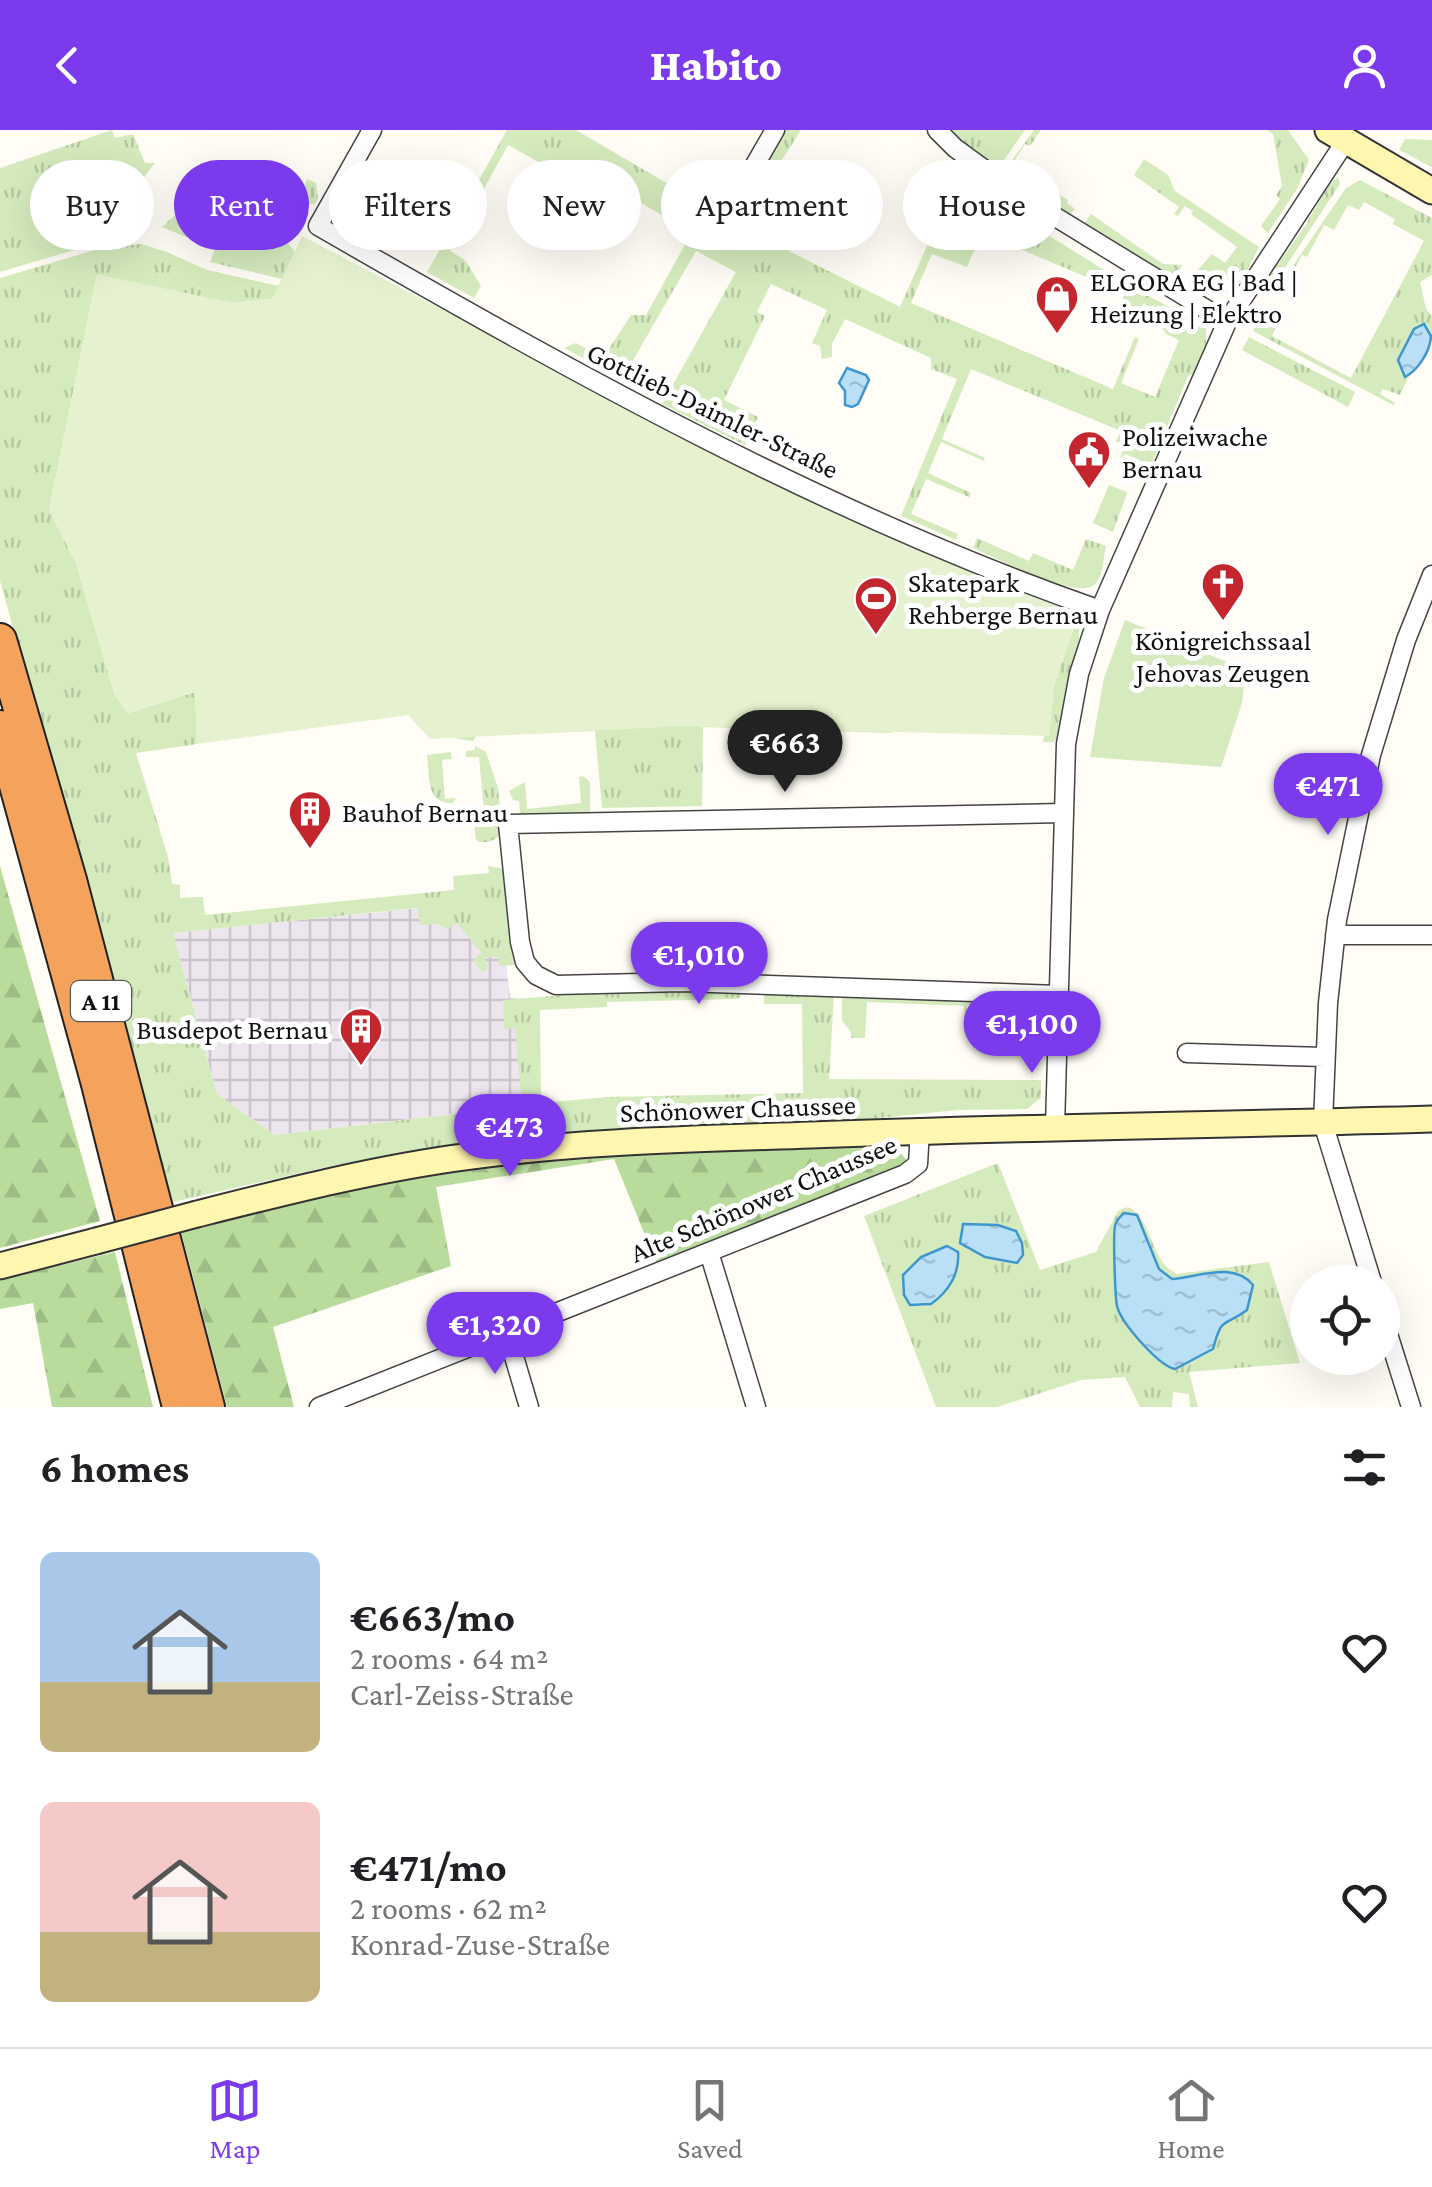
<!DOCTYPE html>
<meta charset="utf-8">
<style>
body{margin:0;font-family:"Crimson Pro",serif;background:#f6f6f6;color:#202124;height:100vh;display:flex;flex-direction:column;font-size:38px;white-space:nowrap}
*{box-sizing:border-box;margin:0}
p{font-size:32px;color:#757577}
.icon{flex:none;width:55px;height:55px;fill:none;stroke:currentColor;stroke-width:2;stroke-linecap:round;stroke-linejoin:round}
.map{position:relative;height:1277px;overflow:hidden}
.sheet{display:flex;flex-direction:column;background:#fff;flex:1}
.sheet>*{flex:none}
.hud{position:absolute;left:30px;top:30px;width:1372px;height:90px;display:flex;gap:20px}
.buttons{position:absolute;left:1290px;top:1135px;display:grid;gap:20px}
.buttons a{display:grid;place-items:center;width:110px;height:110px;border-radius:50%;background:#fff;box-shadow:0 10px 40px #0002;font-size:50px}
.price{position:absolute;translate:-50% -85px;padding:0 22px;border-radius:35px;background:#7c3aed;color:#fff;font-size:32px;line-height:65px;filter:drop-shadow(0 2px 5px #0008)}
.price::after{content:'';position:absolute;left:50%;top:60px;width:30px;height:22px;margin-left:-15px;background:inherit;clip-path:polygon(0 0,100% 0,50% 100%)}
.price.selected{background:#222;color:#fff}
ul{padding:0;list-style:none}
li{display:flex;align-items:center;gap:30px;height:250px;padding:0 40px}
li span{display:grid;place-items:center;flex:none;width:280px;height:200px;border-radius:15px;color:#555}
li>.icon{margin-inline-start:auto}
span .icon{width:120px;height:120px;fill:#fffc;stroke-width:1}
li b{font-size:42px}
h2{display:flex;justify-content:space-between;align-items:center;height:120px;padding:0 40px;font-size:42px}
.chip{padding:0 35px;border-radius:45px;background:#fff;box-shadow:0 10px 40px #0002;font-size:35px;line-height:90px}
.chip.selected{background:#7c3aed;color:#fff}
header{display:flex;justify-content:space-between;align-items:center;height:130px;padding:0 40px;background:#7c3aed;color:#fff;font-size:45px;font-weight:800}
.dock{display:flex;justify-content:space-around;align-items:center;height:140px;border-top:2px solid #e0e0e0;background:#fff;font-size:28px;color:#757577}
.dock a{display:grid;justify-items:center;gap:5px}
.dock .selected{color:#7c3aed}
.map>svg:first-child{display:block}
.industrial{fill:url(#industrial-grid)}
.grass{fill:url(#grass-tufts);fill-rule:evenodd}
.forest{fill:url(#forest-firs)}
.park{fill:#d5ebbd}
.pitch{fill:#e6f2cf}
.water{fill:url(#water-ripples);stroke:#3f96cf;stroke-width:2.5}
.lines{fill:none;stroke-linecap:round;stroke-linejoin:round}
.street-casing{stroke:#444;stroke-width:21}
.secondary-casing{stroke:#333;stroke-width:29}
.highway-casing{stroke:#222;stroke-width:36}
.street{stroke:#fff;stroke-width:18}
.secondary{stroke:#fff6b0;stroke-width:25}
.highway{stroke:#f5a25d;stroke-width:32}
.secondary-bridge-casing{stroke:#333;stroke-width:29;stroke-linecap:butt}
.secondary-bridge{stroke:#fff6b0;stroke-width:25}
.labels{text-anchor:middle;stroke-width:10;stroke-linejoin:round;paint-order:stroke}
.shield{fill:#fff;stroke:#585858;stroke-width:2.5}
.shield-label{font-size:25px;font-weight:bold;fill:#111}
.poi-label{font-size:28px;fill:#111;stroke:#fff;text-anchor:start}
.street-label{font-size:28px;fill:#111;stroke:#fff}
</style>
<header><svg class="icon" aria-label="back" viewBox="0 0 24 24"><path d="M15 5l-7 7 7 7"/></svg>Habito<svg class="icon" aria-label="person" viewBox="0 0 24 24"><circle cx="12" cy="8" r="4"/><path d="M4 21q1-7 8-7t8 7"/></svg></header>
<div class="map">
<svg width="1432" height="1277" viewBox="0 0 1432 1277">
<defs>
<pattern id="industrial-grid" width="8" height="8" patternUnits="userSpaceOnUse" patternTransform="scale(2.5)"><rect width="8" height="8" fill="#eee6ef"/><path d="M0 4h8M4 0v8" fill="none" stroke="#cbc4cc"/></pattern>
<pattern id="grass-tufts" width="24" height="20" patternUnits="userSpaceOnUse" patternTransform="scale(2.5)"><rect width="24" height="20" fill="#d5ebbd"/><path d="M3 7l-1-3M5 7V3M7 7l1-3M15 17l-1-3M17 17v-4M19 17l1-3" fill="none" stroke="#b6c8a1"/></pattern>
<pattern id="forest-firs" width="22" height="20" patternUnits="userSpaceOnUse" patternTransform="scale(2.5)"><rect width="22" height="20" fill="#b9dc9c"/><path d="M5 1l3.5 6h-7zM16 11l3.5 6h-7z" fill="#9ebc85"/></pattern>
<pattern id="water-ripples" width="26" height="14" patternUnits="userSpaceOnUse" patternTransform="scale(2.5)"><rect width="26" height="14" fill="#b9e0f7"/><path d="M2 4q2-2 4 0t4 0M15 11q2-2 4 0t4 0" fill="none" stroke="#9ebfd3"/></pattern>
</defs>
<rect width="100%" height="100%" fill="#fffdf5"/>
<path class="industrial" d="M 499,770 L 510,868 L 518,868 L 528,975 L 275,1005 L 217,964 L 173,803 Z"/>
<path class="grass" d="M 112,0 L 115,8 L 133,4 L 145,33 L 155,33 L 134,60 L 142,88 L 129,91 L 137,102 L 132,109 L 98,113 L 0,142 L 0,38 Z
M 507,0 L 576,0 L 728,89 L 785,0 L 801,0 L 746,86 L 751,102 L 900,177 L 945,75 L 939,71 L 949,49 L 932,41 L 938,31 L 974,59 L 1117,148 L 1103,154 L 982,103 L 967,137 L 932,124 L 911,173 L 1113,259 L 1135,207 L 1139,209 L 1121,253 L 1155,267 L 1179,210 L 1166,204 L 1162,197 L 1167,188 L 1144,173 L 1138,182 L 1127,177 L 1123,168 L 1128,155 L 1206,197 L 1206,221 L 1197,243 L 1188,246 L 1148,343 L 1137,340 L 1140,330 L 1125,324 L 1119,330 L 1125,316 L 1116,311 L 1121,301 L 971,239 L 942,309 L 985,328 L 984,331 L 941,312 L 928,343 L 971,363 L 969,367 L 926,349 L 911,384 L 958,404 L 956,410 L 901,386 L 957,249 L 931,239 L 931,228 L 845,189 L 832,214 L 832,227 L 822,229 L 820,216 L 812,213 L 827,180 L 771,154 L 757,182 L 765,186 L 724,270 L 758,287 L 745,315 L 662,274 L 736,142 L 696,121 L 632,232 L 659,247 L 649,263 L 564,218 L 576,213 L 603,228 L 631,185 L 646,185 L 692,102 L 639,72 L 632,84 L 508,15 L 450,121 L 465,130 L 481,156 L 474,168 L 427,142 Z
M 950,0 L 1025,0 L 1004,30 L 994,38 Z
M 1034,0 L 1041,0 L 1030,16 L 1025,14 L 1011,36 L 1068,70 L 1067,73 L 1075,79 L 1067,88 L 1006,46 L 1008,36 Z
M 1267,0 L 1288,0 L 1309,30 L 1297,59 L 1268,103 L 1261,96 L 1280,69 L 1276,65 L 1282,56 L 1273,4 Z
M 1405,9 L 1432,10 L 1432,37 L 1399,20 Z
M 1144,29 L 1168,45 L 1175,61 L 1259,117 L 1242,150 L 1229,163 L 1211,164 L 1188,157 L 1195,143 L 1212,124 L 1225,133 L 1237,117 L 1191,84 L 1193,81 L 1185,76 L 1178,86 L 1174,84 L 1179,77 L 1134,45 Z
M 1338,47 L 1340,54 L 1271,159 L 1268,148 L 1306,95 L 1326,58 Z
M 307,49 L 316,53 L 318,69 L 315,74 L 307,74 L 303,82 L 306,88 L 298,105 L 292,106 L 287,112 L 295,122 L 282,149 L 210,132 L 215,119 L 162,97 L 174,86 L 183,90 L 190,77 L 231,93 L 225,106 L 232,110 L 241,95 L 275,111 L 291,80 L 295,81 Z
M 1360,50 L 1432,88 L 1432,145 L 1420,152 L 1426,179 L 1432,186 L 1432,213 L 1431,206 L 1417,195 L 1399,230 L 1405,246 L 1410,244 L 1400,265 L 1383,259 L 1380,264 L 1395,273 L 1393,275 L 1253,201 L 1265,178 L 1272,181 L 1267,192 L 1276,197 L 1272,206 L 1351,248 L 1424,111 L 1393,94 L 1395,89 L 1364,72 L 1359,80 L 1348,75 L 1334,100 L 1324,95 L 1307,127 L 1302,125 L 1280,166 L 1275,162 L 1346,58 Z
M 1091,84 L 1163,134 L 1182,135 L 1175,150 L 1082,96 Z
M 141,114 L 167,122 L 207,140 L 279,156 L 272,169 L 232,173 L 97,145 L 49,380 L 76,433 L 115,566 L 128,583 L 195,562 L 197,614 L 136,623 L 168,727 L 172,754 L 180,755 L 180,768 L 203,767 L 205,785 L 454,760 L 453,746 L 489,743 L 488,736 L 506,739 L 515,835 L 499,836 L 498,827 L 485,827 L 488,838 L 483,843 L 473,830 L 481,823 L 457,793 L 448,799 L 437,794 L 420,795 L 417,778 L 173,803 L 217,964 L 275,1005 L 522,976 L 515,898 L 504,899 L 503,870 L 616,861 L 739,861 L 741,867 L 737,869 L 607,872 L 607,877 L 540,880 L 541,973 L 608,967 L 803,963 L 802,874 L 764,874 L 764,863 L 834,865 L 829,949 L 1041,950 L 1041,968 L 1027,979 L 958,980 L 859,990 L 644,996 L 490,1008 L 340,1034 L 173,1072 L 0,451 L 0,148 L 102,118 Z
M 1249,207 L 1355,262 L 1348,277 L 1242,220 Z
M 524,222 L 541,232 L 892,603 L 703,597 L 702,676 L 602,678 L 595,601 L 476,606 L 473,611 L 446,607 Z
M 1131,352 L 1113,402 L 1093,393 L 1109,355 L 1127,362 Z
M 977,408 L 1029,431 L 1033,423 L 1073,440 L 1086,409 L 1106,416 C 1103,428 1104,446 1094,455 C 1076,470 994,427 973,418 Z
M 1077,489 C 1087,510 1060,577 1059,608 L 1053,612 L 1043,612 L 1044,606 L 1049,605 L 1054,555 Z
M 475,616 L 486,622 L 498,658 L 502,702 C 497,711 484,715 476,710 L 473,683 L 484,681 L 479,627 L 466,627 L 466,621 L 475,620 Z
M 451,622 L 452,629 L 442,630 L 445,669 L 456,668 L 453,673 C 425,674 430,646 427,625 Z
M 583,646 L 590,652 L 590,684 L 515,686 L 520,683 L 519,671 L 513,670 L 509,661 L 525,652 L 527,679 L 581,673 L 579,647 Z
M 842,866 L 973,869 L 972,875 L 967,875 L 967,894 L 964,895 L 964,876 L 867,872 L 865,908 L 851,908 L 851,902 L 842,891 Z
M 998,1033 L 1040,1140 L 1096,1122 L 1118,1081 L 1128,1077 C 1154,1090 1149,1131 1177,1144 L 1269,1132 L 1300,1233 L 1189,1242 L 1198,1277 L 1190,1277 L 1189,1264 L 1173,1262 L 1172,1277 L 1140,1277 L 1125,1247 L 1081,1250 L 997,1277 L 936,1277 L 864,1086 ZM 1137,1085 L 1159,1139 L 1172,1149 L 1209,1143 L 1238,1186 C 1215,1192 1222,1208 1209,1223 L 1175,1239 C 1153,1223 1128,1202 1117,1176 L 1115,1093 ZM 998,1095 L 1015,1101 L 1022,1113 L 1023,1125 L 1016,1133 L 985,1127 L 960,1112 L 961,1096 ZM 947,1116 L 925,1176 L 914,1176 L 929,1122 Z"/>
<path class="forest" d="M 0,736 L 100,1091 L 0,1118 Z
M 889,1009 L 909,1033 L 658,1137 L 614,1029 L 436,1057 L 451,1136 L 273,1197 L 294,1277 L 227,1277 L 181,1101 L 342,1056 L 560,1024 Z
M 115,1122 L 153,1277 L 52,1277 L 33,1173 L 0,1179 L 0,1150 Z"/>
<path class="park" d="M 1125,490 L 1246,540 L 1242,573 L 1221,637 L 1090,627 L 1104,548 Z"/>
<path class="pitch" d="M 302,106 L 738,335 L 1070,482 L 1077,489 L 1054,555 L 1049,606 L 683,596 L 430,609 L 408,585 L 197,614 L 195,562 L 127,583 L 115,566 L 76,433 L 49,380 L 97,144 L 232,173 L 272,169 Z"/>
<path class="water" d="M 1424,194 L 1431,206 C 1430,222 1418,240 1405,247 L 1398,230 L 1414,199 Z
M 847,238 L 866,245 L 869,250 L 858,274 L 852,277 L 845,275 L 845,261 L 839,253 Z
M 1124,1083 L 1137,1085 L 1159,1139 L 1172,1149 C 1199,1147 1233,1131 1253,1155 L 1247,1180 C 1223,1198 1222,1185 1213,1219 L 1175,1239 C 1159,1236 1121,1193 1117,1176 C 1115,1166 1113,1104 1115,1096 C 1116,1090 1120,1087 1124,1083 Z
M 963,1094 L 998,1095 L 1016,1101 L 1022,1113 L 1023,1125 L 1017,1133 L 985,1127 L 960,1113 Z
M 947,1116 L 958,1122 C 960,1144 948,1162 931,1174 L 910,1175 L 904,1165 L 903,1145 L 921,1127 Z"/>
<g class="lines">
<g class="street-casing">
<path id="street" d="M 372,0 L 318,96 C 570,241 824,384 1100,480
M 937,0 L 955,18 L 1018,64 L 1227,192
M 727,83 L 775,0
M 1335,805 L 1432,805
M 1058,865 L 682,852 L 556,855 L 536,845 L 525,832 L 520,812 L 508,694 L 1063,683
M 1187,923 L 1325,927
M 1055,997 L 1066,614 L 1079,544 L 1100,480 L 1227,192 L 1345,12
M 709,1122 L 756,1277
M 1372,1152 L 1323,993 L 1328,873 L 1337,790 L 1371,625 L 1406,510 L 1432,445
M 1382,1185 L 1411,1277
M 507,1203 L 529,1277
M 319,1277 L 905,1044 L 918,1034 L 920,1000"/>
</g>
<g class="secondary-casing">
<path id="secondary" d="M 1328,0 L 1432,61
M 197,1084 C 288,1061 378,1038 471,1026 C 584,1011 698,1009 811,1005 C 1018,997 1225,995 1432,989
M 0,1136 L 96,1111"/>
</g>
<g class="highway-casing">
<path id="highway" d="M 0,510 L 70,750 L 208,1277
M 0,597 L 98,954 L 179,1277"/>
</g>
<use href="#street" class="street"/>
<use href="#secondary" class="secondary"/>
<use href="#highway" class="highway"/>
<g class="secondary-bridge-casing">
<path id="secondary-bridge" d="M 96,1111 L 197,1084"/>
</g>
<use href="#secondary-bridge" class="secondary-bridge"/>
</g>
<defs>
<g id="shop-pin" transform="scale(2.25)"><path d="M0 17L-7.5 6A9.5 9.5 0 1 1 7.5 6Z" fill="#c4262e" stroke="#fff"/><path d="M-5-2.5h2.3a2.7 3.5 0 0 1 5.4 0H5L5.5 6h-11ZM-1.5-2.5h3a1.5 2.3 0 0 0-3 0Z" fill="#fff"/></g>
<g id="civic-pin" transform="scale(2.25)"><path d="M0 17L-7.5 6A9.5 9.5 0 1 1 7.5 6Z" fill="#c4262e" stroke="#fff"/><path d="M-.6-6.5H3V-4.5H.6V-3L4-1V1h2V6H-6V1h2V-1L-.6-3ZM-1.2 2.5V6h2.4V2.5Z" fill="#fff"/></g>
<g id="church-pin" transform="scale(2.25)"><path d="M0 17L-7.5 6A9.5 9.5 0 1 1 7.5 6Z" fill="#c4262e" stroke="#fff"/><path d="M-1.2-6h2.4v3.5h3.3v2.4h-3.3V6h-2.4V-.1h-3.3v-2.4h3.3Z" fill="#fff"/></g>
<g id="stadium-pin" transform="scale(2.25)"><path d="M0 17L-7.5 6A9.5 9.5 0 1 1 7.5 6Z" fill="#c4262e" stroke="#fff"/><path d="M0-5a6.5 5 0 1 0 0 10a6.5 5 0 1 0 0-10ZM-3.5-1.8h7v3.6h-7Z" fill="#fff"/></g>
<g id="building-pin" transform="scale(2.25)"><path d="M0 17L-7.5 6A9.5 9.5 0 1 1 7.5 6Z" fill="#c4262e" stroke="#fff"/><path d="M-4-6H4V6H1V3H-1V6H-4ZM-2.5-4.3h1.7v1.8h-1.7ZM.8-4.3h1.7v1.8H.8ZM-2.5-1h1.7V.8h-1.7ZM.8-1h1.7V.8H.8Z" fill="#fff"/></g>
</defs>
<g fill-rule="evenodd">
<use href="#shop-pin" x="1057" y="167"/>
<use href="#civic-pin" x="1089" y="322"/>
<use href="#church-pin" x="1223" y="454"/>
<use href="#stadium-pin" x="876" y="468"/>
<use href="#building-pin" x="310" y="682"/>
<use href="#building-pin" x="361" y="899"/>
</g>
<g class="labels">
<rect class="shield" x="71" y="851" width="60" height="40" rx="8"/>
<g class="shield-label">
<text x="101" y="880">A 11</text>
</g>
<g class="poi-label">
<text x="1090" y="161">ELGORA EG | Bad |<tspan x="1090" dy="32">Heizung | Elektro</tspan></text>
<text x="1122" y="316">Polizeiwache<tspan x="1122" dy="32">Bernau</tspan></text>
<text x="908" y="462">Skatepark<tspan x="908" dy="32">Rehberge Bernau</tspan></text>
<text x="1223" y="520" text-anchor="middle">Königreichssaal<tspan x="1223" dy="32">Jehovas Zeugen</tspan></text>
<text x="342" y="692">Bauhof Bernau</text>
<text x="328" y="909" text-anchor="end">Busdepot Bernau</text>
</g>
<g class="street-label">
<text transform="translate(713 280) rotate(26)" y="10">Gottlieb-Daimler-Straße</text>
<text transform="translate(738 978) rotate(-2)" y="10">Schönower Chaussee</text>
<text transform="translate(763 1068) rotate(-23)" y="10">Alte Schönower Chaussee</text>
</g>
</g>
</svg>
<div class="buttons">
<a><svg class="icon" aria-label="locate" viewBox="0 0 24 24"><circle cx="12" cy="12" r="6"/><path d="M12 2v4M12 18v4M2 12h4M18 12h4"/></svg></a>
</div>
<b class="price selected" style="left:785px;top:665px">€663</b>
<b class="price" style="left:1328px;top:708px">€471</b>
<b class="price" style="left:699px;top:877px">€1,010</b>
<b class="price" style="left:1032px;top:946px">€1,100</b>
<b class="price" style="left:510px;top:1049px">€473</b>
<b class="price" style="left:495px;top:1247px">€1,320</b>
<div class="hud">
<a class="chip">Buy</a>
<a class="chip selected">Rent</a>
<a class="chip">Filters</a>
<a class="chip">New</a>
<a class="chip">Apartment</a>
<a class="chip">House</a>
</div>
</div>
<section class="sheet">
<h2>6 homes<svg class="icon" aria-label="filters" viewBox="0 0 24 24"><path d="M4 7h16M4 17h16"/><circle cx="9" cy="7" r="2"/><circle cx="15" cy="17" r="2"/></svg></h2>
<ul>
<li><span style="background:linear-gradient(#a9c7e8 65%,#c2b280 0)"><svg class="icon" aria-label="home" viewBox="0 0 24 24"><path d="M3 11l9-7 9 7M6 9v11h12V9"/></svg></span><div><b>€663/mo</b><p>2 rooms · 64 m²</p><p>Carl-Zeiss-Straße</p></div><svg class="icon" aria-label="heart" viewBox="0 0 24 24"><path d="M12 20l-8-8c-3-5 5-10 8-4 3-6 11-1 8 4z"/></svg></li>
<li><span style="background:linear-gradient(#f6c9c9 65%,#c2b280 0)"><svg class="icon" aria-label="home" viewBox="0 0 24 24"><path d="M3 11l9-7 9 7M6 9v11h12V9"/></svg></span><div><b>€471/mo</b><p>2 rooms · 62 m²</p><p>Konrad-Zuse-Straße</p></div><svg class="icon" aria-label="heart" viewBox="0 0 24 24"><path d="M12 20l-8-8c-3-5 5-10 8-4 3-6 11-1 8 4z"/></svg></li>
</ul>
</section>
<nav class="dock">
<a class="selected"><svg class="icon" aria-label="map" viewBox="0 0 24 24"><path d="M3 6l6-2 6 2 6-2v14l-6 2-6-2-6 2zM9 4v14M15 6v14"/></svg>Map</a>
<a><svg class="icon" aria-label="saved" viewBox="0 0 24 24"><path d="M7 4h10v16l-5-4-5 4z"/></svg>Saved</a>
<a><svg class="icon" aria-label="home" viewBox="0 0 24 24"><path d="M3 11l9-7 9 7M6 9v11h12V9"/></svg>Home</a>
</nav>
